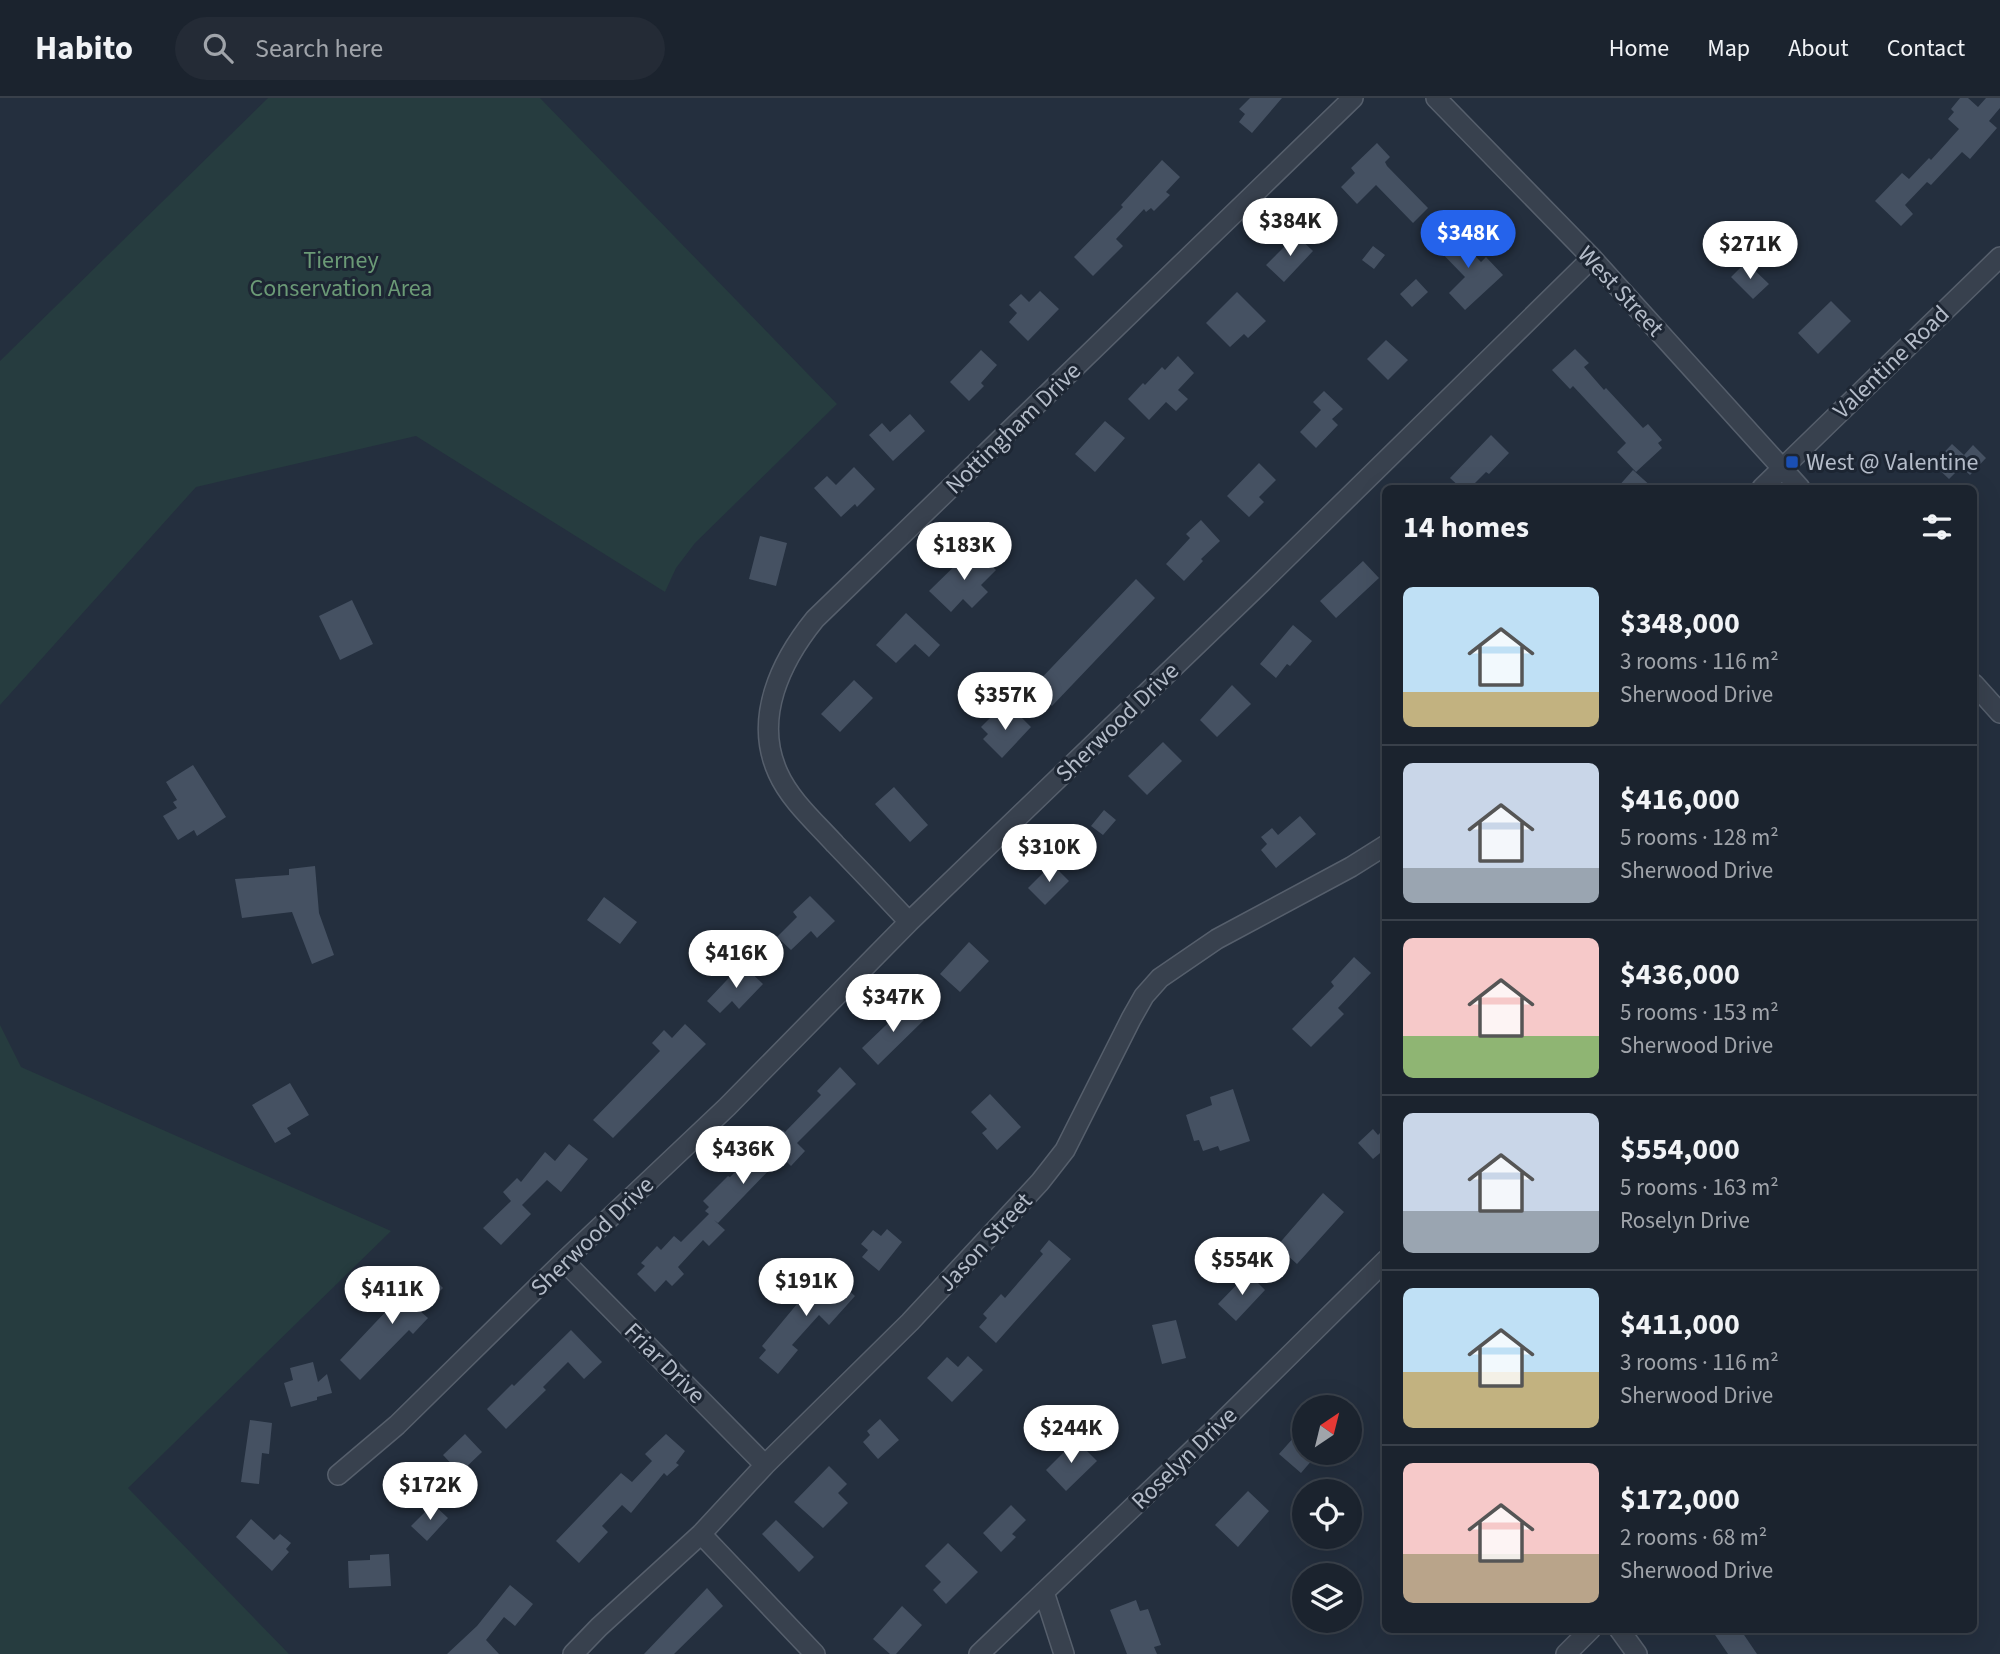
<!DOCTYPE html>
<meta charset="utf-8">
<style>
body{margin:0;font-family:"Source Sans 3",sans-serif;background:#242b36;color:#f1f3f6;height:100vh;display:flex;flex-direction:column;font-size:26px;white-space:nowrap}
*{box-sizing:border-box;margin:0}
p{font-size:23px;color:#a0a4aa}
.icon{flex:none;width:38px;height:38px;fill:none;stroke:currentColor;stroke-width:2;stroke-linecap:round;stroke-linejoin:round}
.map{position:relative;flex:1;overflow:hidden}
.sheet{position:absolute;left:1382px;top:387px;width:595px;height:1148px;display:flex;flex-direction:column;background:#1b232e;border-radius:10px;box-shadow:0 7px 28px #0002,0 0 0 2px #39404a}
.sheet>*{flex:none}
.needle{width:46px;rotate:35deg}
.tools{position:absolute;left:1292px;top:1297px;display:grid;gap:14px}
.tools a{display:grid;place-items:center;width:70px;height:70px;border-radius:50%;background:#1b232e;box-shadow:0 7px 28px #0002,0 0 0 2px #39404a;font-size:35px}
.price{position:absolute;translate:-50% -60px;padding:0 16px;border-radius:24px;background:#fff;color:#222;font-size:23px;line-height:46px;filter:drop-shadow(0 2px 4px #0008)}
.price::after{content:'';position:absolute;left:50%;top:42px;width:21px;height:16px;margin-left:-10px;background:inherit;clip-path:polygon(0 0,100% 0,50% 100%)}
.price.selected{background:#2563eb;color:#fff}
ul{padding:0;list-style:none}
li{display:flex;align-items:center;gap:21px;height:175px;padding:0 21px}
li+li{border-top:2px solid #39404a}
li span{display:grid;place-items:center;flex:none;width:196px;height:140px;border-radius:10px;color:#555}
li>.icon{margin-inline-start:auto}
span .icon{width:84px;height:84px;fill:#fffc;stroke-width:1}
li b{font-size:30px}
h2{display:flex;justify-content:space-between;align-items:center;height:84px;padding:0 21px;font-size:30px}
header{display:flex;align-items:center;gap:42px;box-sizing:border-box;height:98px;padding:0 35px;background:#1b232e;border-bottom:2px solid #39404a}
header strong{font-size:33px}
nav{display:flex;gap:38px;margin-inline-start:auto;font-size:24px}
.search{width:490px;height:63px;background:#242b36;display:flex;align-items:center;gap:18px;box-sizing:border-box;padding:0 24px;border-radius:38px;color:#a0a4aa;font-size:26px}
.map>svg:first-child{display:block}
.green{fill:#263c3f}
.building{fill:#455162}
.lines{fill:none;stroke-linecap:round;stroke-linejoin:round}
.minor-casing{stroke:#565f6c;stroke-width:22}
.minor{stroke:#38414e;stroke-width:19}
.transit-dot{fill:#1a4fb4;stroke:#1d2633;stroke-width:2.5}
.labels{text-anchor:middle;stroke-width:6;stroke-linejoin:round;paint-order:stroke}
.park-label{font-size:24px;fill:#6b9a76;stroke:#1d2633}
.street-label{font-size:24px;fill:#b4bcc9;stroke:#1d2633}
.poi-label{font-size:24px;fill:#b4bcc9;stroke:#1d2633;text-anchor:start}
</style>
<header>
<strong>Habito</strong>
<div class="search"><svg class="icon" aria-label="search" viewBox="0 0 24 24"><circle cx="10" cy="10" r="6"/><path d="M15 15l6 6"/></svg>Search here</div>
<nav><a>Home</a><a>Map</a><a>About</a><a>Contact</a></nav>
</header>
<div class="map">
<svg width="2000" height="1556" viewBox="0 0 2000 1556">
<rect width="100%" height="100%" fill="#242f3e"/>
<path class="green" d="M 268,0 L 540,0 L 837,306 L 695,445 L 676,470 L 665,494 L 416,338 L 196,389 L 0,607 L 0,263 Z
M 0,927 L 21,969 L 391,1133 L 128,1390 L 289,1556 L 0,1556 Z"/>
<path class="building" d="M 1250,0 L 1282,0 L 1252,35 L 1239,24 L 1245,16 L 1239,11 Z
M 1960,0 L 1968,0 L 1978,9 L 1986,0 L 2000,0 L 2000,10 L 1989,23 L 1997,30 L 1970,61 L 1962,54 L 1931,87 L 1927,84 L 1905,107 L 1913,116 L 1901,128 L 1875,103 L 1902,75 L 1909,81 L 1929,60 L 1931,62 L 1959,31 L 1948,21 L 1954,14 L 1951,11 Z
M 1377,45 L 1390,59 L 1385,64 L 1387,68 L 1428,110 L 1413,125 L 1376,87 L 1357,106 L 1341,89 L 1355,75 L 1351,70 Z
M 1162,62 L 1180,79 L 1166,94 L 1170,97 L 1154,113 L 1151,110 L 1146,114 L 1144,111 L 1116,141 L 1123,148 L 1093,178 L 1074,159 L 1123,109 L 1121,107 Z
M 1450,132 L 1481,164 L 1486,159 L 1503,177 L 1465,212 L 1449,195 L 1465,179 L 1434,147 Z
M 1296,137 L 1313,153 L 1284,184 L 1266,167 Z
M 1373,148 L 1385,157 L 1374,171 L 1362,162 Z
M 1746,164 L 1769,186 L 1753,201 L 1731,179 Z
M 1416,181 L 1428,194 L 1412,209 L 1400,196 Z
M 1040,193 L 1059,211 L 1028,243 L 1009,224 L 1017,215 L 1009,207 L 1021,196 L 1029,204 Z
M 1237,194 L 1266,223 L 1248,240 L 1244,236 L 1230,249 L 1206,225 Z
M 1831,203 L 1851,223 L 1818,256 L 1798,235 Z
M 1386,242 L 1408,262 L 1388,282 L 1367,261 Z
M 1575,251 L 1589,265 L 1584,269 L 1604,292 L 1606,290 L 1643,330 L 1648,326 L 1662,342 L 1658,345 L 1662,350 L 1636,374 L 1617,354 L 1626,345 L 1573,288 L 1570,291 L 1552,272 Z
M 981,252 L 997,267 L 981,285 L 984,288 L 969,303 L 950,284 Z
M 1178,258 L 1194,275 L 1178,292 L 1188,301 L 1176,313 L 1166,304 L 1149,322 L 1128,301 L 1143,285 L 1145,287 L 1162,269 L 1165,272 Z
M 1324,293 L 1343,311 L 1332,321 L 1338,327 L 1316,350 L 1300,334 L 1321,312 L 1313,304 Z
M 910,316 L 925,333 L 893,363 L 869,337 L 882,325 L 890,334 Z
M 1105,323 L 1125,340 L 1095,374 L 1075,356 Z
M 1491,337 L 1509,355 L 1489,376 L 1486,374 L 1470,390 L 1461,390 L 1450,380 Z
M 1952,346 L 1964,357 L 1973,347 L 1986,360 L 1970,377 L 1961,369 L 1949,381 L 1933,366 Z
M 1259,365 L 1276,382 L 1259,399 L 1264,404 L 1249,419 L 1227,398 Z
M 854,369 L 875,391 L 857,409 L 855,406 L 841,419 L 814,390 L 827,378 L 836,387 Z
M 1633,372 L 1653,390 L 1617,390 Z
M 1201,422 L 1220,443 L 1201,461 L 1203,463 L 1184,483 L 1166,466 L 1190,440 L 1186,436 Z
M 760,438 L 787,445 L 776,488 L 749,481 Z
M 973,450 L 996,472 L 981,487 L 988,494 L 972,510 L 963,501 L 951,514 L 929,493 Z
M 1363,463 L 1379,480 L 1336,520 L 1320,503 Z
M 1136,481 L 1155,500 L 1052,608 L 1032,590 Z
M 352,502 L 373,546 L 340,562 L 319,518 Z
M 906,515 L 940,547 L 929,559 L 915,546 L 896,565 L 876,547 Z
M 1293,527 L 1312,543 L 1290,568 L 1287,566 L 1276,580 L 1260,566 Z
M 854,582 L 873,600 L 840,634 L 821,616 Z
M 1232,587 L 1251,606 L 1217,639 L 1200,622 Z
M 1014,612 L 1031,629 L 1002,660 L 983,641 L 988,636 L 981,629 L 997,613 L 1005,621 Z
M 1163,644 L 1182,663 L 1147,697 L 1128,678 Z
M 193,667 L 226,719 L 197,738 L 194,732 L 178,742 L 163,718 L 177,710 L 173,704 L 177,702 L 166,684 Z
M 894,689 L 928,727 L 910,744 L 875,706 Z
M 1104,712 L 1116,722 L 1103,737 L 1091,728 Z
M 1300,718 L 1316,736 L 1276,770 L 1261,752 L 1267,746 L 1261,739 L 1272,730 L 1278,737 Z
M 1052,766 L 1069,783 L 1045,807 L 1028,790 Z
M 315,768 L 319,815 L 334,857 L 312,866 L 292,814 L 242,820 L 235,781 L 289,777 L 289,771 Z
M 810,798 L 835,823 L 817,840 L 811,833 L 791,852 L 777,839 L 797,819 L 793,814 Z
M 604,799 L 637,824 L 620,846 L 587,822 Z
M 969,844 L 989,863 L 960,894 L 940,876 Z
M 1354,859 L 1371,875 L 1338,910 L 1344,916 L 1311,949 L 1292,931 L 1334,888 L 1331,884 Z
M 742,866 L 763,886 L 739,911 L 732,903 L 720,915 L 707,903 Z
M 908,906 L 924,922 L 878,967 L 862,950 Z
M 685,926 L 706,946 L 613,1040 L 593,1022 L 660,953 L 652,945 L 664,932 L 672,940 Z
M 840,969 L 856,986 L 797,1045 L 805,1053 L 791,1068 L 786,1063 L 777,1072 L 773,1068 L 718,1125 L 714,1122 L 725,1132 L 709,1148 L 703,1142 L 678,1169 L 684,1176 L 672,1188 L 666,1182 L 655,1194 L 637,1176 L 645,1168 L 641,1165 L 657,1148 L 661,1152 L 674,1138 L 681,1144 L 709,1116 L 705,1113 L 709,1109 L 703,1103 L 728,1078 L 730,1079 L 759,1050 L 763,1053 L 783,1032 L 785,1034 L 821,997 L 817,993 Z
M 290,985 L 309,1017 L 287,1030 L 291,1036 L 275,1045 L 252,1007 Z
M 1233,991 L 1250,1043 L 1220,1053 L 1218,1048 L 1203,1053 L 1199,1042 L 1194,1043 L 1186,1017 L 1212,1007 L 1210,999 Z
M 990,996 L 1021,1029 L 997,1052 L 982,1035 L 987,1031 L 971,1014 Z
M 1386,1029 L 1386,1050 L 1373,1061 L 1358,1045 L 1373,1031 L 1378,1037 Z
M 569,1046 L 588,1061 L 561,1094 L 547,1082 L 522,1107 L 531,1116 L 501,1147 L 483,1130 L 511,1103 L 503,1094 L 517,1080 L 521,1084 L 545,1054 L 555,1063 Z
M 1323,1095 L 1344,1114 L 1297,1166 L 1277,1148 Z
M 887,1131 L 902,1144 L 879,1173 L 862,1159 L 868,1152 L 861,1146 L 873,1132 L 881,1138 Z
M 1049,1142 L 1071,1161 L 996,1245 L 979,1229 L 987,1220 L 983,1216 L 1001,1196 L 1005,1200 L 1043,1156 L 1040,1153 Z
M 824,1170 L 855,1198 L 829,1227 L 819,1217 L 792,1247 L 798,1252 L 778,1276 L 759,1260 L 766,1252 L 762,1248 L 807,1194 L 804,1191 Z
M 425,1172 L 443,1190 L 420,1213 L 428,1220 L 413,1236 L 409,1232 L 360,1282 L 340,1262 Z
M 1248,1175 L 1265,1192 L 1236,1223 L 1218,1206 Z
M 1176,1222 L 1186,1260 L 1162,1266 L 1152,1227 Z
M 571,1232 L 602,1264 L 584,1281 L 568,1264 L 543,1289 L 546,1292 L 506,1331 L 487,1311 L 512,1286 L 514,1288 Z
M 968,1258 L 983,1272 L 952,1304 L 927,1280 L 947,1259 L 958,1269 Z
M 313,1264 L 318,1284 L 327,1276 L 332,1295 L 317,1299 L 317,1302 L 291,1309 L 284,1285 L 293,1282 L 290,1270 Z
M 880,1321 L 899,1342 L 878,1361 L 863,1344 L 870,1337 L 867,1333 Z
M 250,1322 L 272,1325 L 269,1356 L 262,1355 L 259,1386 L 241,1384 Z
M 1304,1328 L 1304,1354 L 1319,1354 L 1301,1375 L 1279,1356 Z
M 465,1336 L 482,1354 L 460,1375 L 443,1357 Z
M 666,1336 L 685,1353 L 676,1365 L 679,1367 L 667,1378 L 664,1375 L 631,1415 L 622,1407 L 602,1428 L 608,1434 L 579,1465 L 556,1443 L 621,1375 L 632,1384 L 652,1363 L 645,1356 Z
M 1076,1342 L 1097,1363 L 1066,1393 L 1046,1372 Z
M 829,1368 L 847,1386 L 838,1395 L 848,1405 L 823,1430 L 794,1404 Z
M 1248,1393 L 1269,1413 L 1238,1449 L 1215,1427 Z
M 433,1406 L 448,1420 L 427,1443 L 411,1428 Z
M 1011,1407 L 1026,1422 L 1012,1436 L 1016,1439 L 1001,1454 L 983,1435 Z
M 251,1421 L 274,1442 L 280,1436 L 291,1445 L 286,1451 L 289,1454 L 272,1473 L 236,1439 Z
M 776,1422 L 814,1459 L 799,1474 L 762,1436 Z
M 948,1445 L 978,1474 L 946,1506 L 933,1492 L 941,1484 L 925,1468 Z
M 389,1456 L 391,1488 L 349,1490 L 348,1463 L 370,1462 L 370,1457 Z
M 510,1487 L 533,1506 L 515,1528 L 504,1519 L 486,1542 L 499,1556 L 447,1556 L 477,1528 Z
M 707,1490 L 723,1508 L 674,1556 L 644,1556 Z
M 1136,1502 L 1140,1513 L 1148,1511 L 1161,1547 L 1154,1549 L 1157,1556 L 1127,1556 L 1110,1512 Z
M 902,1508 L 922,1527 L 896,1556 L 890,1556 L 873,1541 Z
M 1711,1531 L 1740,1531 L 1757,1556 L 1728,1556 Z"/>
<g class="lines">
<g class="minor-casing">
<path id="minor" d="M 1436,0 L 1592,160 L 1800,390
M 1762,390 L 2000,159
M 1974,586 L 2000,615
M 909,824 C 885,798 860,772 835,746 C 815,724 790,702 778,675 C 753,620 781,563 815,521 L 1353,0
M 564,1163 L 765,1367
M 338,1377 L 397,1327 L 564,1163 L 727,1009 L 909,824 L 1260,486 L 1592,160
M 701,1436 L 815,1556
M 1044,1494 L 1064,1556
M 1619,1531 L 1637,1556
M 573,1556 L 599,1529 L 701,1436 L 765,1367 L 910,1224 L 1040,1084 L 1065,1052 L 1131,921 L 1144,898 L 1160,880 L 1217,841 L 1351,769 L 1386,747
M 979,1556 L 1219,1327 L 1386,1162
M 1566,1556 L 1591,1531"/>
</g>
<use href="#minor" class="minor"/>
</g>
<rect class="transit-dot" x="1785" y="357" width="14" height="14" rx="3.5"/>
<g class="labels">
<g class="park-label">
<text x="341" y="170">Tierney<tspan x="341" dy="28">Conservation Area</tspan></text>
</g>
<g class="street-label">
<text transform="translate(1621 193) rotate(47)" y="8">West Street</text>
<text transform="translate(1891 264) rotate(-44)" y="8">Valentine Road</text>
<text transform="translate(1013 330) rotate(-44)" y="8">Nottingham Drive</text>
<text transform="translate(1117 624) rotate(-44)" y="8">Sherwood Drive</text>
<text transform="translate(592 1138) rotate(-44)" y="8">Sherwood Drive</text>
<text transform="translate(985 1144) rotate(-47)" y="8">Jason Street</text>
<text transform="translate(665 1265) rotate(45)" y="8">Friar Drive</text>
<text transform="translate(1184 1360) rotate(-44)" y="8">Roselyn Drive</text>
</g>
<g class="poi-label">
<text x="1806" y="372">West @ Valentine</text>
</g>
</g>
</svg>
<div class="tools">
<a><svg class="needle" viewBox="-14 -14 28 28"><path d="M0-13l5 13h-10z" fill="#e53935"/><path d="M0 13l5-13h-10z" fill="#a0a4aa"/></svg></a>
<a><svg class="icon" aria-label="locate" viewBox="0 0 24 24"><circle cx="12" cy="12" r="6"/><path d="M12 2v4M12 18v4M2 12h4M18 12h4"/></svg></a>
<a><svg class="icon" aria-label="layers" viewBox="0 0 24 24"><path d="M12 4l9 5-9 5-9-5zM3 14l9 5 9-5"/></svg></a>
</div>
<b class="price" style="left:1290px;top:160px">$384K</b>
<b class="price selected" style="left:1468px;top:172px">$348K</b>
<b class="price" style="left:1750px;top:183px">$271K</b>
<b class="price" style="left:964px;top:484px">$183K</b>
<b class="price" style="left:1005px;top:634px">$357K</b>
<b class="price" style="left:1049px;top:786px">$310K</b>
<b class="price" style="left:736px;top:892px">$416K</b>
<b class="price" style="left:893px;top:936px">$347K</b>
<b class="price" style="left:743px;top:1088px">$436K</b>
<b class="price" style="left:1242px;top:1199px">$554K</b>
<b class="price" style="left:806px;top:1220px">$191K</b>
<b class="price" style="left:392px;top:1228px">$411K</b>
<b class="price" style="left:1071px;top:1367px">$244K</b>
<b class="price" style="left:430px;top:1424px">$172K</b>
<section class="sheet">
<h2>14 homes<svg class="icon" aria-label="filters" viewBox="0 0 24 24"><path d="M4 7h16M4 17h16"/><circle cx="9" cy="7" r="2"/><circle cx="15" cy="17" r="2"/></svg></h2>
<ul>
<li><span style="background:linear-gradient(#bfe0f5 75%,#c2b280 0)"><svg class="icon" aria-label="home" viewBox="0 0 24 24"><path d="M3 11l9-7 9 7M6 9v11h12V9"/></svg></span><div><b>$348,000</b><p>3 rooms · 116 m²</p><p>Sherwood Drive</p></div></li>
<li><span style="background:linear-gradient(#c9d6e8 75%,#9aa5b1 0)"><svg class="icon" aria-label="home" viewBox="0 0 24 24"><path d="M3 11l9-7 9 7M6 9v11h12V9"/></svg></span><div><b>$416,000</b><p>5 rooms · 128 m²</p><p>Sherwood Drive</p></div></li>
<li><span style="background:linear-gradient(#f6c9c9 70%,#8fb573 0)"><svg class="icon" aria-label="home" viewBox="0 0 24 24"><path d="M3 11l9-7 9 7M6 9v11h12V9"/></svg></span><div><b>$436,000</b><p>5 rooms · 153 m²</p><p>Sherwood Drive</p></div></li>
<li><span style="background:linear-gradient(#c9d6e8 70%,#9aa5b1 0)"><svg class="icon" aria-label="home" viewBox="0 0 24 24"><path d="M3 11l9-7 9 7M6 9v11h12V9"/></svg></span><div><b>$554,000</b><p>5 rooms · 163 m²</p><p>Roselyn Drive</p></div></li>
<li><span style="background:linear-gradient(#bfe0f5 60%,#c2b280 0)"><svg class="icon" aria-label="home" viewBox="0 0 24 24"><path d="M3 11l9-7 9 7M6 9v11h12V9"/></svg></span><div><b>$411,000</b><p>3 rooms · 116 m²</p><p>Sherwood Drive</p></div></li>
<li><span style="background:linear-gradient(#f6c9c9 65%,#b9a48a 0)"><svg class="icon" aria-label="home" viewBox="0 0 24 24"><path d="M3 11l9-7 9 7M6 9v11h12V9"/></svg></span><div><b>$172,000</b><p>2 rooms · 68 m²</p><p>Sherwood Drive</p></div></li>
</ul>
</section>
</div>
